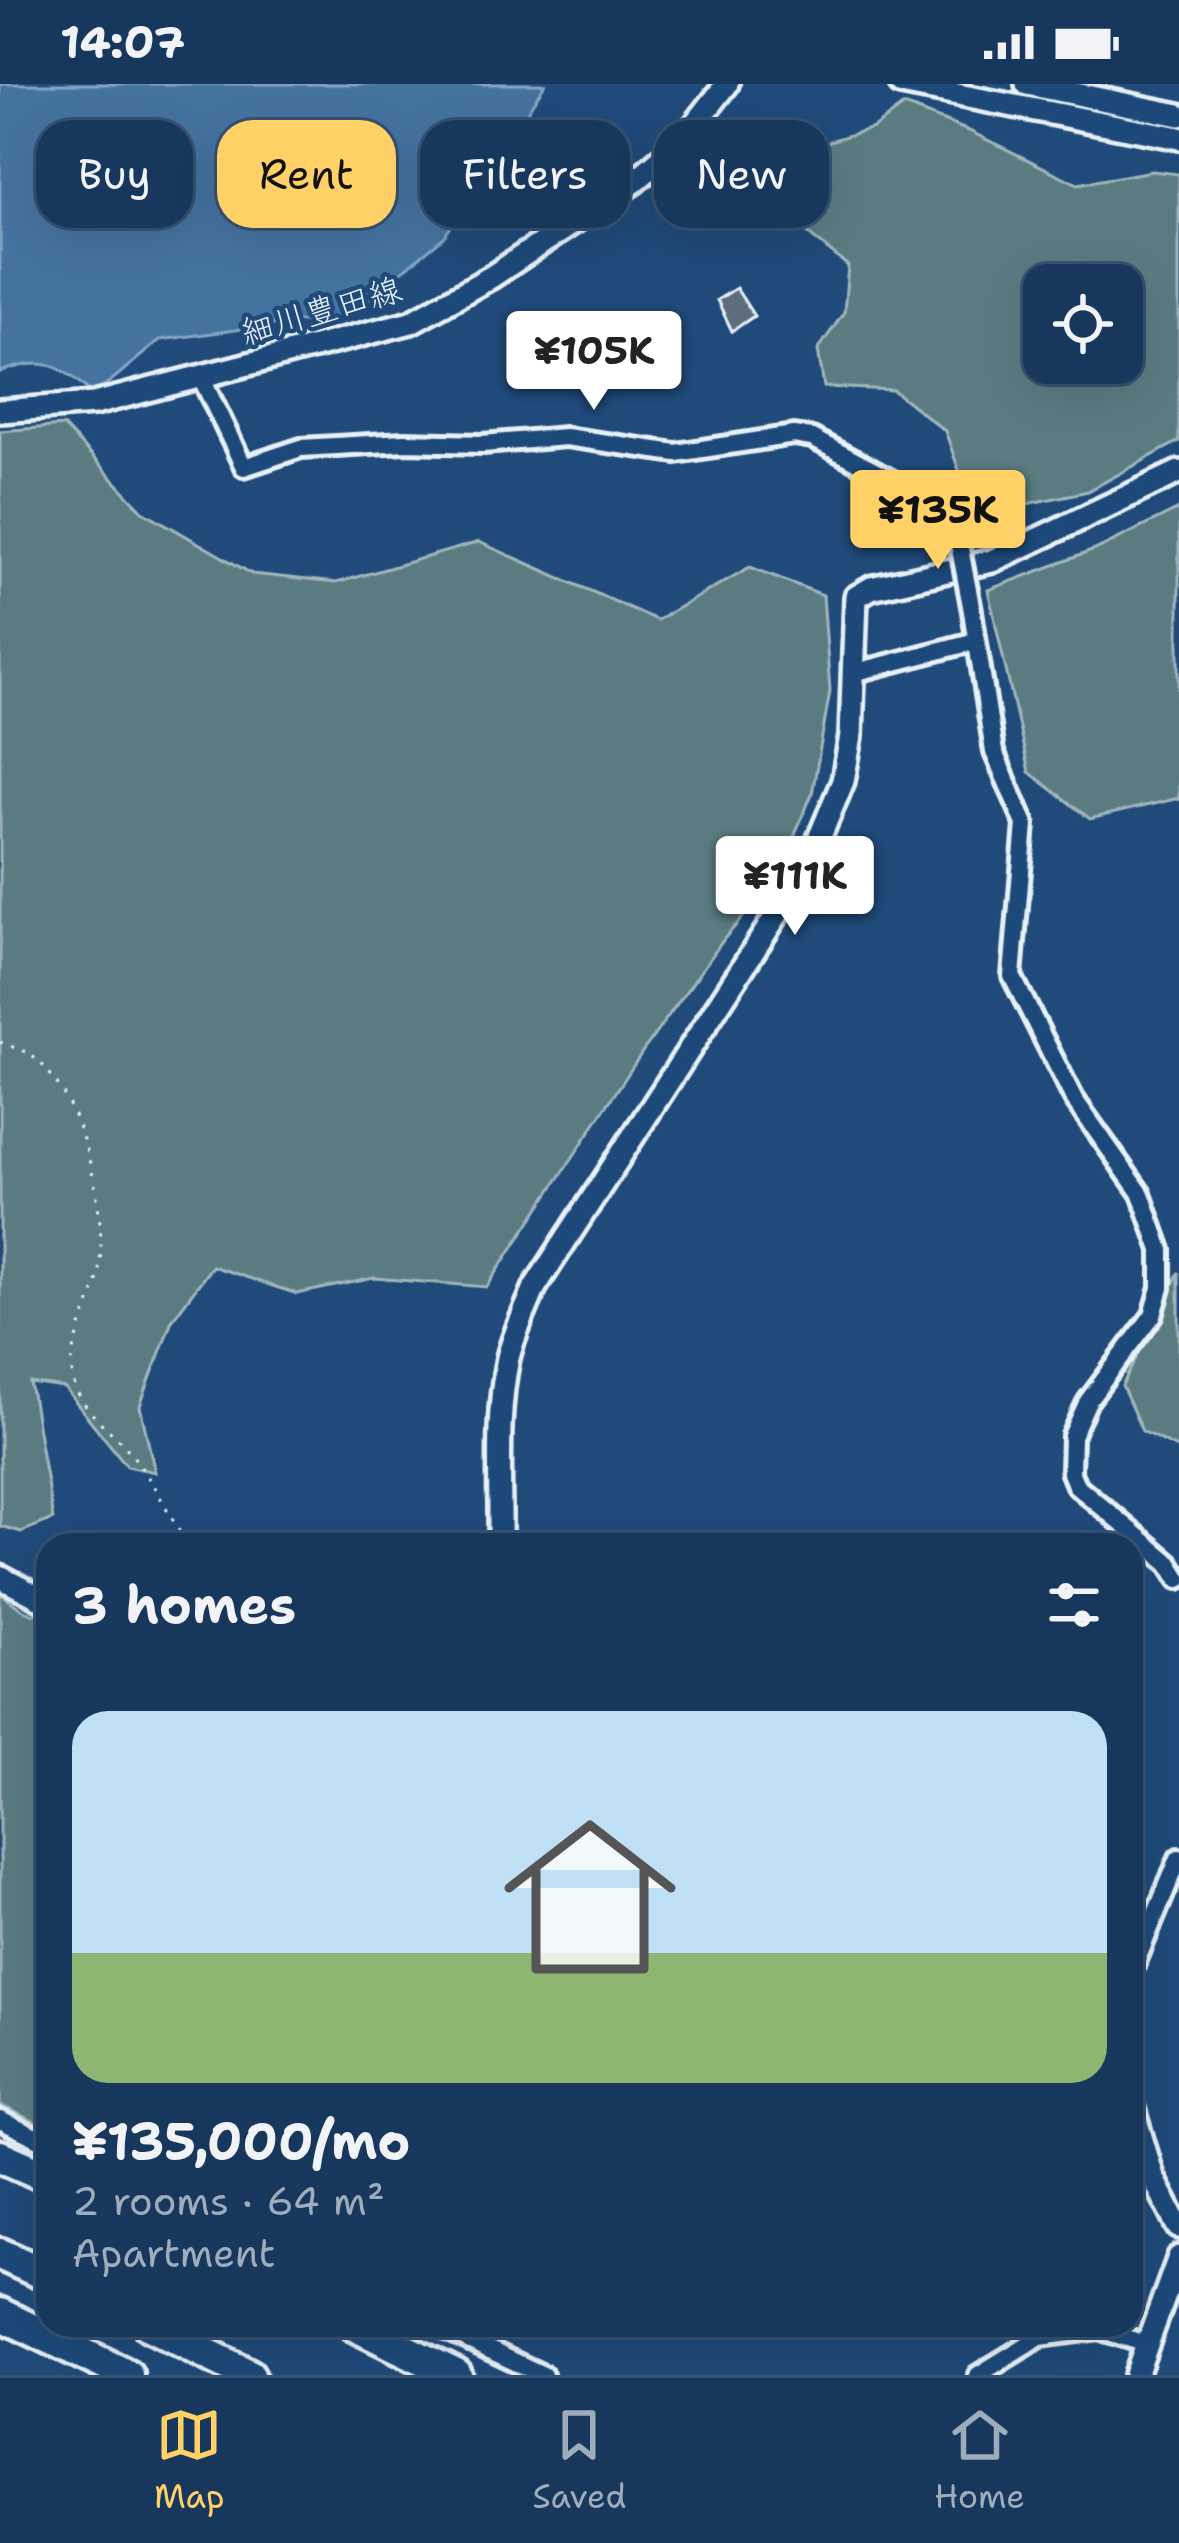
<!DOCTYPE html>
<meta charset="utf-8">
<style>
body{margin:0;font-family:"Shantell Sans","Klee One",sans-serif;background:#244365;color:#f1f3f6;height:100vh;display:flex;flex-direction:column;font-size:45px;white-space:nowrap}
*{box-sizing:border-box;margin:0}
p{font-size:39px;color:#9eacbb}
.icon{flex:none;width:66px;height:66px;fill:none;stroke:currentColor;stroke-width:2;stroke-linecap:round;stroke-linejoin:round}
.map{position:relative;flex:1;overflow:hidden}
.side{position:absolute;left:36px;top:1449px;width:1107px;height:804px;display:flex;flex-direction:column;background:#17385c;border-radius:36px;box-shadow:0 12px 48px #0002,0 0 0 3px #365272}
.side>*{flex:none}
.top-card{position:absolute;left:36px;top:36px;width:1107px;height:108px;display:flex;gap:24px}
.tools{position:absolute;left:1023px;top:180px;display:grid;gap:24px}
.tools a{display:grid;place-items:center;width:120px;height:120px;border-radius:24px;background:#17385c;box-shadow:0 12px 48px #0002,0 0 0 3px #365272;font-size:60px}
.price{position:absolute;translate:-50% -102px;padding:0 27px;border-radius:12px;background:#fff;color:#222;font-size:39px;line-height:78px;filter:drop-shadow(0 3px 6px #0008)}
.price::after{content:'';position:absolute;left:50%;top:72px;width:36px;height:27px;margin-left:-18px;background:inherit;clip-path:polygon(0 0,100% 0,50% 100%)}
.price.current{background:#ffd166;color:#111}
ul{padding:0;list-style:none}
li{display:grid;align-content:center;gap:24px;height:636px;padding:0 36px}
li span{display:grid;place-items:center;height:372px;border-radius:36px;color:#555}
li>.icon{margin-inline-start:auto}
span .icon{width:216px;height:216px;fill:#fffc;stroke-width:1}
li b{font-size:51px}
h2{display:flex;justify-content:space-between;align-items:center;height:144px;padding:0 36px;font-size:51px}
.chip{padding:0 42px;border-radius:36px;background:#17385c;box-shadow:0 12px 48px #0002,0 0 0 3px #365272;font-size:42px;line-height:108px}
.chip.current{background:#ffd166;color:#111}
.status{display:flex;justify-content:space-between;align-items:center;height:84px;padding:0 60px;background:#17385c;direction:ltr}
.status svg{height:33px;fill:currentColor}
.menu{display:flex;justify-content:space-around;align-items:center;height:168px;border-top:3px solid #365272;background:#17385c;font-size:33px;color:#9eacbb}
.menu a{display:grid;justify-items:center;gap:6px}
.menu .current{color:#ffd166}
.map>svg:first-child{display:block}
.green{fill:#5a7c81;stroke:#a1b6bc;stroke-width:3;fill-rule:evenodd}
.water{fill:#4573a0;stroke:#86a5c3;stroke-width:3}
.building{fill:#5d6d7d;stroke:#e8f1f8;stroke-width:3}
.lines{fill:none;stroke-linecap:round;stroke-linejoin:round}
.street-casing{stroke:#e8f1f8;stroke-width:26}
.secondary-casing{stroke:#e8f1f8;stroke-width:30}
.highway-casing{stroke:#e8f1f8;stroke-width:39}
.path{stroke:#e8f1f8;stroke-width:3;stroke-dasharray:3 9;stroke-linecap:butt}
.street{stroke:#1f4a7a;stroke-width:16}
.secondary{stroke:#1f4a7a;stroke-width:21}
.highway{stroke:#1f4a7a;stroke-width:30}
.street-bridge-casing{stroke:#e8f1f8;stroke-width:26;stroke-linecap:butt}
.street-bridge{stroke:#1f4a7a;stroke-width:16}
.labels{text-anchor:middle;stroke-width:9;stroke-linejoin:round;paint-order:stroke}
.street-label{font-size:33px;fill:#e8f1f8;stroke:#1f4a7a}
</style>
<div class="status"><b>14:07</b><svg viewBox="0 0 49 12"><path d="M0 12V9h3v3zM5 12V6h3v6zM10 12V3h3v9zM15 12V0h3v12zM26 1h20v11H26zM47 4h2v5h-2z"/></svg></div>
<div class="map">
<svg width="1179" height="2291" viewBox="0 0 1179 2291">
<rect width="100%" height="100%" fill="#1f4a7a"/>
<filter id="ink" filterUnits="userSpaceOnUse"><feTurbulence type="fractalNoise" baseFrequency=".00833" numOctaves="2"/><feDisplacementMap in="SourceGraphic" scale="24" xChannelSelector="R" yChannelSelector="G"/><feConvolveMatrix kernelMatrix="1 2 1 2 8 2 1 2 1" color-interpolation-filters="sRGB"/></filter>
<g filter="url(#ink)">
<path class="green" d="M 904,22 L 969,47 L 1078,100 L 1152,87 L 1179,90 L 1179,357 L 1088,407 L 975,431 L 945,347 L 893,306 L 824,303 L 818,266 L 844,228 L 848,182 L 789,134 L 793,68 L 873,44 ZM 1122,201 L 1122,279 L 1044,279 L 1044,201 Z
M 63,342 L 143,427 L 252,490 L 336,499 L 479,458 L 657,536 L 750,483 L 823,511 L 830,607 L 812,710 L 775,797 L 724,855 L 645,964 L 487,1203 L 374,1194 L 297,1210 L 212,1182 L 172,1236 L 140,1322 L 155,1388 L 127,1382 L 64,1304 L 30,1299 L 53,1435 L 21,1448 L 0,1442 L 0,347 Z
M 1179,425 L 1179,714 L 1090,735 L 1029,688 L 988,506 L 1097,465 Z
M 1179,1188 L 1179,1365 L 1142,1347 L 1122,1302 Z
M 0,1509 L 21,1525 L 48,1535 L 48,2044 L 0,2021 Z"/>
<path class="water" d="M 0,0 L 545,0 L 444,153 L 349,231 L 160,256 L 94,311 C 58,280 47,272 0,288 Z"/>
<path class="building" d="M 736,204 L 754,232 L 732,247 L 717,216 Z"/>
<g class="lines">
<g class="street-casing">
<path id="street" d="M 201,293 L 244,383 L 301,364 L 405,358 L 483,360 L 565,353 L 676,369 L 794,351 L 812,354 L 946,425 L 955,439
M 972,527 L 994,668 L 1025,740 L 1012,892 L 1074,1015 L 1141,1110 L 1161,1166 L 1161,1204 L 1153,1231 L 1088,1317 L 1072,1352 L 1071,1389 L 1076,1401 L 1169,1479 L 1179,1495
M 853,589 L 976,557
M 1131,1890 L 1179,1774
M 0,2036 L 48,2059
M 436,2241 L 543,2291
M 978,2291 L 1040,2253 L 1099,2245 L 1146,2260"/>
</g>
<g class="secondary-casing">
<path id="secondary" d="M 901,0 L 1179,54
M 1027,0 L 1179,31
M 0,327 L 94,320 L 411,238 L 491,193 L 634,98 L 683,56 L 727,0
M 500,1461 C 501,1399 495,1335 508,1274 C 514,1249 526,1226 535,1203 L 806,786 L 843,697 L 851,652 L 856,513 L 871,504 L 992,477 L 1179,388
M 0,1493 L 48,1518
M 1131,2019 L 1153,2093 L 1179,2143
M 1136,2291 L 1179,2173"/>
</g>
<g class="highway-casing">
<path id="highway" d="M 0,2072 L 48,2093
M 0,2170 L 48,2192
M 0,2230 L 127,2291
M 149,2241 L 249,2291
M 354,2241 L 456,2291"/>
</g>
<path class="path" d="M 0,958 C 8,962 18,964 26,968 C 82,1001 112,1137 97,1197 C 90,1226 67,1264 73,1295 C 78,1326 111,1344 129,1367 C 152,1395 169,1430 188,1461"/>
<use href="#street" class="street"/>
<use href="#secondary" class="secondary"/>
<use href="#highway" class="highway"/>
<g class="street-bridge-casing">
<path id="street-bridge" d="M 955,439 L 972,527"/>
</g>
<use href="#street-bridge" class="street-bridge"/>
</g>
</g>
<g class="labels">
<g class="street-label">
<text transform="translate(321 226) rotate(-16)" y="12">細川豊田線</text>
</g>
</g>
</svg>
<div class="tools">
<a><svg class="icon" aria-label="locate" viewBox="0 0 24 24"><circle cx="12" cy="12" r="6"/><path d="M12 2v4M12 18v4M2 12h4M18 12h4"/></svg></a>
</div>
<b class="price" style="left:594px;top:329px">¥105K</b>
<b class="price current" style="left:938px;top:488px">¥135K</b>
<b class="price" style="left:795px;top:854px">¥111K</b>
<div class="top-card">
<a class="chip">Buy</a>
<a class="chip current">Rent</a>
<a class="chip">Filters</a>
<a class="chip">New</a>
</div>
<section class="side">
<h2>3 homes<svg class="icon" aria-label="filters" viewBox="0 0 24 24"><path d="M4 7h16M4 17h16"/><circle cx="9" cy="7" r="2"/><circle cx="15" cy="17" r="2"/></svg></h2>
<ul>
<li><span style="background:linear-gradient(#bfe0f5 65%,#8fb573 0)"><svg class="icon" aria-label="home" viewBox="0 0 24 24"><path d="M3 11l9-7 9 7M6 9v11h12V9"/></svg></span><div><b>¥135,000/mo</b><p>2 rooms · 64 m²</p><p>Apartment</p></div></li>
</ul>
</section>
</div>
<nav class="menu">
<a class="current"><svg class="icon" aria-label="map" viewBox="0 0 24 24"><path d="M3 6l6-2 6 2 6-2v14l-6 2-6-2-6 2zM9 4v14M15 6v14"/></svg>Map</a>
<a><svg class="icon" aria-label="saved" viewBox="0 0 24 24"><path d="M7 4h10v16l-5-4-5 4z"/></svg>Saved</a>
<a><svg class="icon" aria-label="home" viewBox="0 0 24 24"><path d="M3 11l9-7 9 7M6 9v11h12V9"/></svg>Home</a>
</nav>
